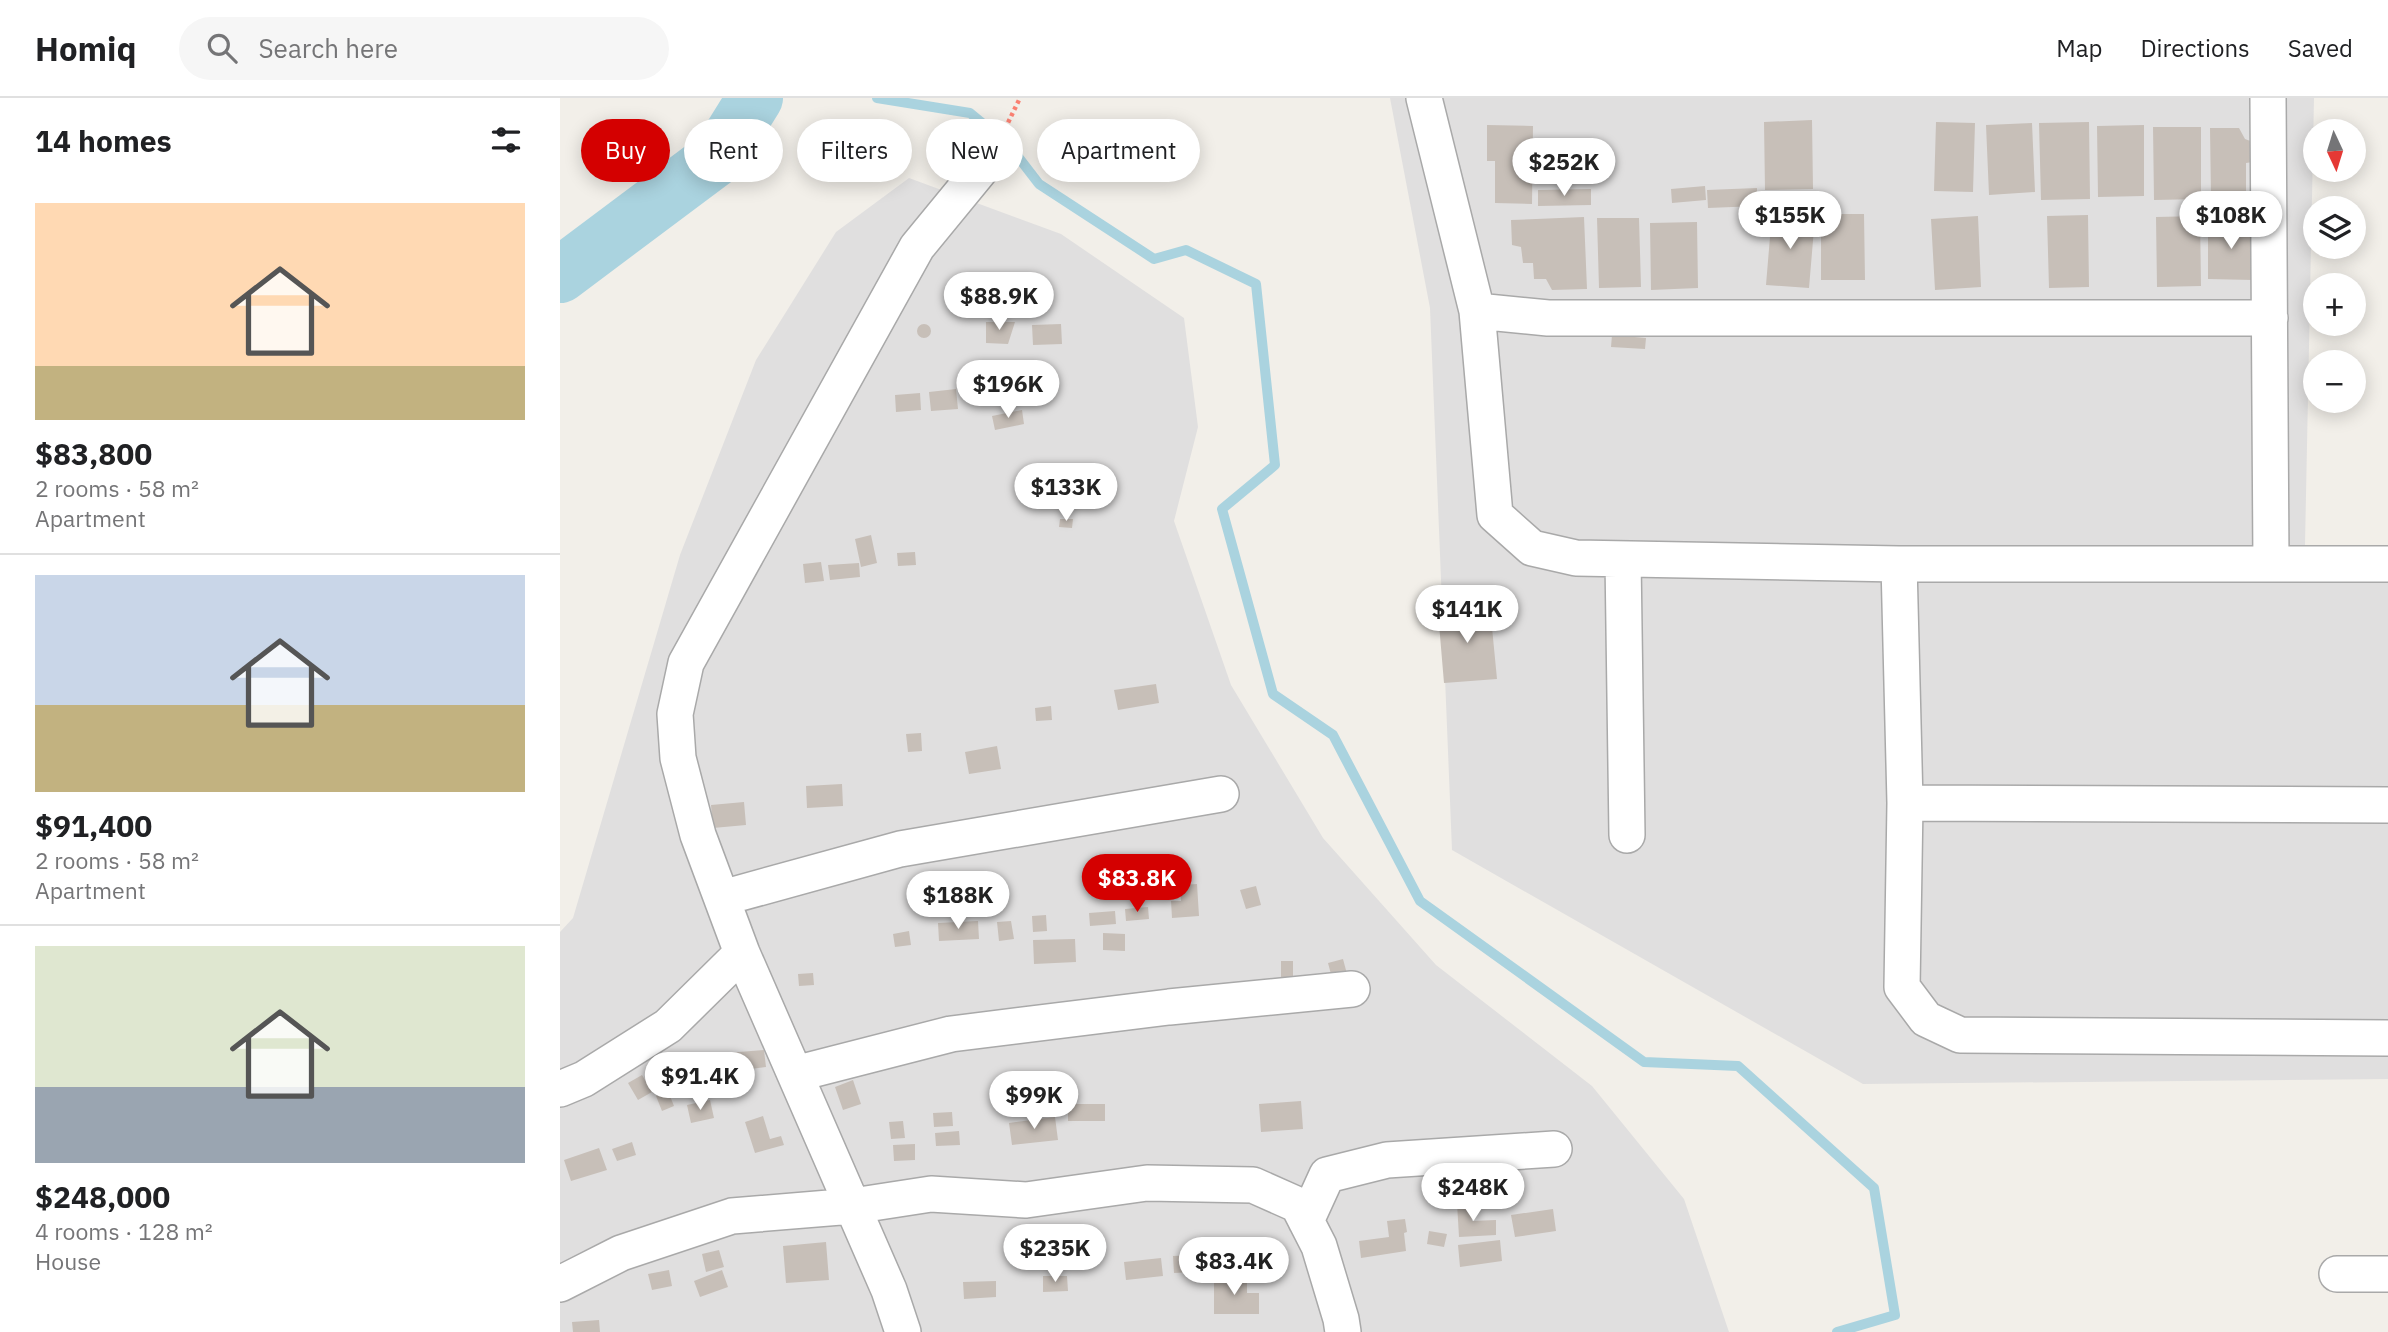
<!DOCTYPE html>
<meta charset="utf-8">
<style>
body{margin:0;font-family:"IBM Plex Sans",sans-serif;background:#f6f6f6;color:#202124;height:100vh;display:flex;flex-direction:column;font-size:26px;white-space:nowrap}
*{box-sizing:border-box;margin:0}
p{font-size:23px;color:#757577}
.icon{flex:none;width:38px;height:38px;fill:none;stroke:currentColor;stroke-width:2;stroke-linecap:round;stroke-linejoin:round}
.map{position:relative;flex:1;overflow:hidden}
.sheet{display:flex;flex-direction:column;background:#fff;width:560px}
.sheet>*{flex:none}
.guide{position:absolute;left:21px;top:21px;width:665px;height:63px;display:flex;gap:14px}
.needle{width:46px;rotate:176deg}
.tools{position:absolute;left:1743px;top:21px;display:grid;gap:14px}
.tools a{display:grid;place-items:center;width:63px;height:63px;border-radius:50%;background:#fff;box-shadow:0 4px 18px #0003;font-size:35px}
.price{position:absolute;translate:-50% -60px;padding:0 16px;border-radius:24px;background:#fff;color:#222;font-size:23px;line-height:46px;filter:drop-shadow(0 2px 4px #0008)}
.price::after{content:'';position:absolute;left:50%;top:42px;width:21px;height:16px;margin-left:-10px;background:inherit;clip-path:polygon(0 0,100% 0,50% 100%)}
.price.on{background:#d40000;color:#fff}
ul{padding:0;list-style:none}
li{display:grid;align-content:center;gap:14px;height:371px;padding:0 35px}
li+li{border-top:2px solid #e0e0e0}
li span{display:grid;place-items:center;height:217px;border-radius:0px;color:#555}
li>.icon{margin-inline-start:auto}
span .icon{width:126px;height:126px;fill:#fffc;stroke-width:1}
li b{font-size:30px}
h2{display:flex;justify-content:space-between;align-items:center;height:84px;padding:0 35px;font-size:30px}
.tag{padding:0 24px;border-radius:32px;background:#fff;box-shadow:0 4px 18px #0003;font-size:24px;line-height:63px}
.tag.on{background:#d40000;color:#fff}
header{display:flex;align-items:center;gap:42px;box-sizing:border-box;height:98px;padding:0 35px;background:#fff;border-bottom:2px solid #e0e0e0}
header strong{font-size:33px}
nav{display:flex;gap:38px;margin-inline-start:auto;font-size:24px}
.search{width:490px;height:63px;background:#f6f6f6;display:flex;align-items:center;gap:18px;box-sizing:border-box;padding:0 24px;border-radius:38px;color:#757577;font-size:26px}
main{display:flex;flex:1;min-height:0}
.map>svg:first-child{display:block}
.residential{fill:#e0dfdf}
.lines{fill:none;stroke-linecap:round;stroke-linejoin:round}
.stream{stroke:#aad3df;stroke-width:10}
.river{stroke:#aad3df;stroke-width:56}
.building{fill:#c7bfb8}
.street-casing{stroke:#a9a9a9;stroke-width:38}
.path{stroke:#fa8072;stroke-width:4.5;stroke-dasharray:3.5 3.5;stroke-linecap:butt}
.street{stroke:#fff;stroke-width:35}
</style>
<header>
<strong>Homiq</strong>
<div class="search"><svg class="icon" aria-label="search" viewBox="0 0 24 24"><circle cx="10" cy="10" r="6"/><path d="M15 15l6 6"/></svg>Search here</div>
<nav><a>Map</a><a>Directions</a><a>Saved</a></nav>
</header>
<main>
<section class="sheet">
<h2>14 homes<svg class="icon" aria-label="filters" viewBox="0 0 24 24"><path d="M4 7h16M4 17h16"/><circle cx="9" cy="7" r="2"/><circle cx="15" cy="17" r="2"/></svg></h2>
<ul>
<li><span style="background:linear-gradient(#ffd9b3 75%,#c2b280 0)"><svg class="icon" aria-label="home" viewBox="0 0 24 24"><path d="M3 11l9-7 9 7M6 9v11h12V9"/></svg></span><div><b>$83,800</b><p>2 rooms · 58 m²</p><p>Apartment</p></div></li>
<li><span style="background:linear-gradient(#c9d6e8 60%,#c2b280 0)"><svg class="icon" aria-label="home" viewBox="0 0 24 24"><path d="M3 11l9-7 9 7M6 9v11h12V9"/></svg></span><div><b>$91,400</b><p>2 rooms · 58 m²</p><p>Apartment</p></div></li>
<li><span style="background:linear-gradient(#dfe7d0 65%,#9aa5b1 0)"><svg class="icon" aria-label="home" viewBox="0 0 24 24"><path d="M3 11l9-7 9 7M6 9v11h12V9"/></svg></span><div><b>$248,000</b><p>4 rooms · 128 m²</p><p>House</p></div></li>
</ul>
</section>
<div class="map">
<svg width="1828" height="1234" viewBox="0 0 1828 1234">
<rect width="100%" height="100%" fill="#f2efe9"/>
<path class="residential" d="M 830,0 L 1754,0 L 1745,447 L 1828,450 L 1828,981 L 1303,986 L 892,752 L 870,210 Z
M 349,80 L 501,136 L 624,220 L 638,329 L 614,423 L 671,587 L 763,740 L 876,867 L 1032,988 L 1124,1101 L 1169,1234 L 0,1234 L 0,834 L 13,820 L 120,457 L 196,262 L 276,134 Z"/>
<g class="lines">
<path class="stream" d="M 317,0 L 410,15 L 449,47 L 479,86 L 594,161 L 626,152 L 696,186 L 715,367 L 662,411 L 713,596 L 773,637 L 860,803 L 1084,964 L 1178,968 L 1314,1090 L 1335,1217 L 1277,1234"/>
<path class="river" d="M 0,177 L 159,58 L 195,0"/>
</g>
<path class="building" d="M 1252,22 L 1253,91 L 1205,92 L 1204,24 Z
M 1376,24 L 1415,25 L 1413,94 L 1374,93 Z
M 1529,24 L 1530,101 L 1481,102 L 1479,25 Z
M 1472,25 L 1475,94 L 1429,97 L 1426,27 Z
M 927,27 L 973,28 L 972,106 L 935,105 L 935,63 L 927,63 Z
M 1584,27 L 1584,98 L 1538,99 L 1537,28 Z
M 1593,29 L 1641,29 L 1641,101 L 1594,102 Z
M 1650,30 L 1679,30 L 1685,41 L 1693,44 L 1693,64 L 1686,65 L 1686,99 L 1651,99 Z
M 1145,88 L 1146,102 L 1112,105 L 1111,91 Z
M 1197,90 L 1197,108 L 1148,110 L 1147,92 Z
M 1031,91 L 1031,107 L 978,108 L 978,92 Z
M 1212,115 L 1255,119 L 1249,190 L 1206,187 Z
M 1261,116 L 1304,116 L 1305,182 L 1261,182 Z
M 1528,117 L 1529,189 L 1489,190 L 1487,118 Z
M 1418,118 L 1421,189 L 1375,192 L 1371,121 Z
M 1640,118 L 1641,188 L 1597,189 L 1596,119 Z
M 1024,119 L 1027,191 L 992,192 L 986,181 L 974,181 L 973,165 L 963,165 L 961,149 L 952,147 L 951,122 Z
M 1037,120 L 1079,120 L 1081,189 L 1039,190 Z
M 1137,124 L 1138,190 L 1091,192 L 1090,125 Z
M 1648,124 L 1694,125 L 1693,182 L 1648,181 Z
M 426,224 L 455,224 L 448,246 L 426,245 Z
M357 233a7 7 0 1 1 14 0a7 7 0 1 1-14 0Z
M 501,226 L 502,246 L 473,247 L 472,227 Z
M 1052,237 L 1086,240 L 1085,251 L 1051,249 Z
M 445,285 L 445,305 L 427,307 L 425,287 Z
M 396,291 L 398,311 L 371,313 L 369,294 Z
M 360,295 L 361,312 L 336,314 L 335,297 Z
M 462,312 L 464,326 L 435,332 L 432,318 Z
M 500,421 L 513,421 L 512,430 L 499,429 Z
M 311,437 L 317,465 L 301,469 L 295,441 Z
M 355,454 L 356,467 L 338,468 L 337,455 Z
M 261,464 L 264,483 L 245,485 L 243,466 Z
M 299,465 L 300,479 L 270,482 L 268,467 Z
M 930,509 L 937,581 L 884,585 L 878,514 Z
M 596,586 L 599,605 L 558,612 L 554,592 Z
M 491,608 L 492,622 L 476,623 L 475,610 Z
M 361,635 L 362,653 L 348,654 L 346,636 Z
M 437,648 L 441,671 L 409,676 L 405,654 Z
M 282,686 L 283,708 L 247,710 L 246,688 Z
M 184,704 L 186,727 L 153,730 L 151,707 Z
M 637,786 L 639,818 L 612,820 L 611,803 L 621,803 L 620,787 Z
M 696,788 L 701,807 L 686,811 L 680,792 Z
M 588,809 L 589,821 L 566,823 L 565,811 Z
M 555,813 L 556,826 L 530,828 L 529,815 Z
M 486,817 L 487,833 L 473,834 L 472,818 Z
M 418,823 L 419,841 L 379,843 L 378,825 Z
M 451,823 L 454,841 L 439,843 L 437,824 Z
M 349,833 L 351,847 L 335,849 L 333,836 Z
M 543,835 L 565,836 L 565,853 L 543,852 Z
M 515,841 L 516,864 L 474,866 L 473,842 Z
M 783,861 L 787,876 L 772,880 L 768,865 Z
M 721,863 L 733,863 L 733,881 L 721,881 Z
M 253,875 L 254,887 L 239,888 L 238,876 Z
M 204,952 L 206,969 L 167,974 L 166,955 Z
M 82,977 L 92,994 L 78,1002 L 68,985 Z
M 293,982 L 301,1006 L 283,1012 L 275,989 Z
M 108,993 L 114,1008 L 102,1013 L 96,998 Z
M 150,1002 L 154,1020 L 131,1025 L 127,1007 Z
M 741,1003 L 743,1031 L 701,1034 L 699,1006 Z
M 508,1006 L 545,1006 L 545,1023 L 508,1023 Z
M 392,1014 L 393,1028 L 374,1029 L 373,1015 Z
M 203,1018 L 210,1041 L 221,1038 L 224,1047 L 195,1055 L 185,1024 Z
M 495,1019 L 498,1042 L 452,1047 L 449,1025 Z
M 343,1023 L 345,1040 L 331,1041 L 329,1024 Z
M 399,1033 L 400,1047 L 376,1048 L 375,1035 Z
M 72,1044 L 76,1057 L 57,1063 L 52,1051 Z
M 355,1046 L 355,1062 L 334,1063 L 333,1047 Z
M 39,1050 L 47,1072 L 11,1083 L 4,1062 Z
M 897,1105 L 911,1105 L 912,1123 L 936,1122 L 936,1137 L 899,1139 Z
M 993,1111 L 996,1133 L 955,1139 L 951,1117 Z
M 845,1121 L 847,1134 L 844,1135 L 846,1153 L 801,1160 L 799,1143 L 829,1139 L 827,1123 Z
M 869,1133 L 887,1136 L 884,1149 L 867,1146 Z
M 940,1142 L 942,1163 L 900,1169 L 898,1147 Z
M 266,1144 L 269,1182 L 226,1185 L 223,1148 Z
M 159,1152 L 164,1169 L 146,1174 L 142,1156 Z
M 634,1157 L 635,1174 L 614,1175 L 613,1158 Z
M 601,1160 L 603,1178 L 566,1182 L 564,1164 Z
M 109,1172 L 112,1188 L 92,1192 L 88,1176 Z
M 162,1172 L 168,1189 L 140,1199 L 134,1183 Z
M 483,1178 L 507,1178 L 508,1193 L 483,1194 Z
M 687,1178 L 687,1195 L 699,1195 L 699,1216 L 654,1216 L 654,1179 Z
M 436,1183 L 436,1199 L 404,1201 L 403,1184 Z
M 39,1222 L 40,1234 L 13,1234 L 12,1224 Z"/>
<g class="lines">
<g class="street-casing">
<path id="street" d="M 864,0 L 917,213 L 935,417 L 972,450 L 1016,460 L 1339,466 L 1828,466
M 1708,0 L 1711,465
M 917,213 L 988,220 L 1710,220
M 1063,461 L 1067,737
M 1339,466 L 1345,705 L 1342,889 L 1366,921 L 1400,937 L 1828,940
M 1345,705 L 1828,707
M 162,800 L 340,751 L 661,696
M 235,976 L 391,936 L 609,909 L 792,891
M 0,991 L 24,981 L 108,928 L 182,855
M 746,1123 L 767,1077 L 827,1062 L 994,1051
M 1777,1176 L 1828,1176
M 0,1186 L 61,1155 L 172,1118 L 293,1108 L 371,1096 L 466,1102 L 587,1085 L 693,1087 L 738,1107 L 759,1148 L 781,1221 L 783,1234
M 343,1234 L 329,1192 L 182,855 L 138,737 L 118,660 L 115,616 L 126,565 L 357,149 L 426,65"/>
</g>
<path class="path" d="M 442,37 L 460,0"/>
<use href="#street" class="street"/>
</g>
</svg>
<div class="tools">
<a><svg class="needle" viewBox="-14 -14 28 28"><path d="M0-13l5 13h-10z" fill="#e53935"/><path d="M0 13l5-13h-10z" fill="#757577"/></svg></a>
<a><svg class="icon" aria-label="layers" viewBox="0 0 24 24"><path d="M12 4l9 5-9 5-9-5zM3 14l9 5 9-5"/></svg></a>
<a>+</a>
<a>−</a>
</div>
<b class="price" style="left:1004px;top:100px">$252K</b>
<b class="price" style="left:1230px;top:153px">$155K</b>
<b class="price" style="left:1671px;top:153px">$108K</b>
<b class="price" style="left:439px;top:234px">$88.9K</b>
<b class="price" style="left:448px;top:322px">$196K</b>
<b class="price" style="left:506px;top:425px">$133K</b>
<b class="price" style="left:907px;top:547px">$141K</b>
<b class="price on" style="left:577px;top:816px">$83.8K</b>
<b class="price" style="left:398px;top:833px">$188K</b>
<b class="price" style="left:140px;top:1014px">$91.4K</b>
<b class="price" style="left:474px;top:1033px">$99K</b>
<b class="price" style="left:913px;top:1125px">$248K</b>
<b class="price" style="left:495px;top:1186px">$235K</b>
<b class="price" style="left:674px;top:1199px">$83.4K</b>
<div class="guide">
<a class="tag on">Buy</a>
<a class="tag">Rent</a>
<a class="tag">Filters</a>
<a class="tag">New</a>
<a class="tag">Apartment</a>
</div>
</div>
</main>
